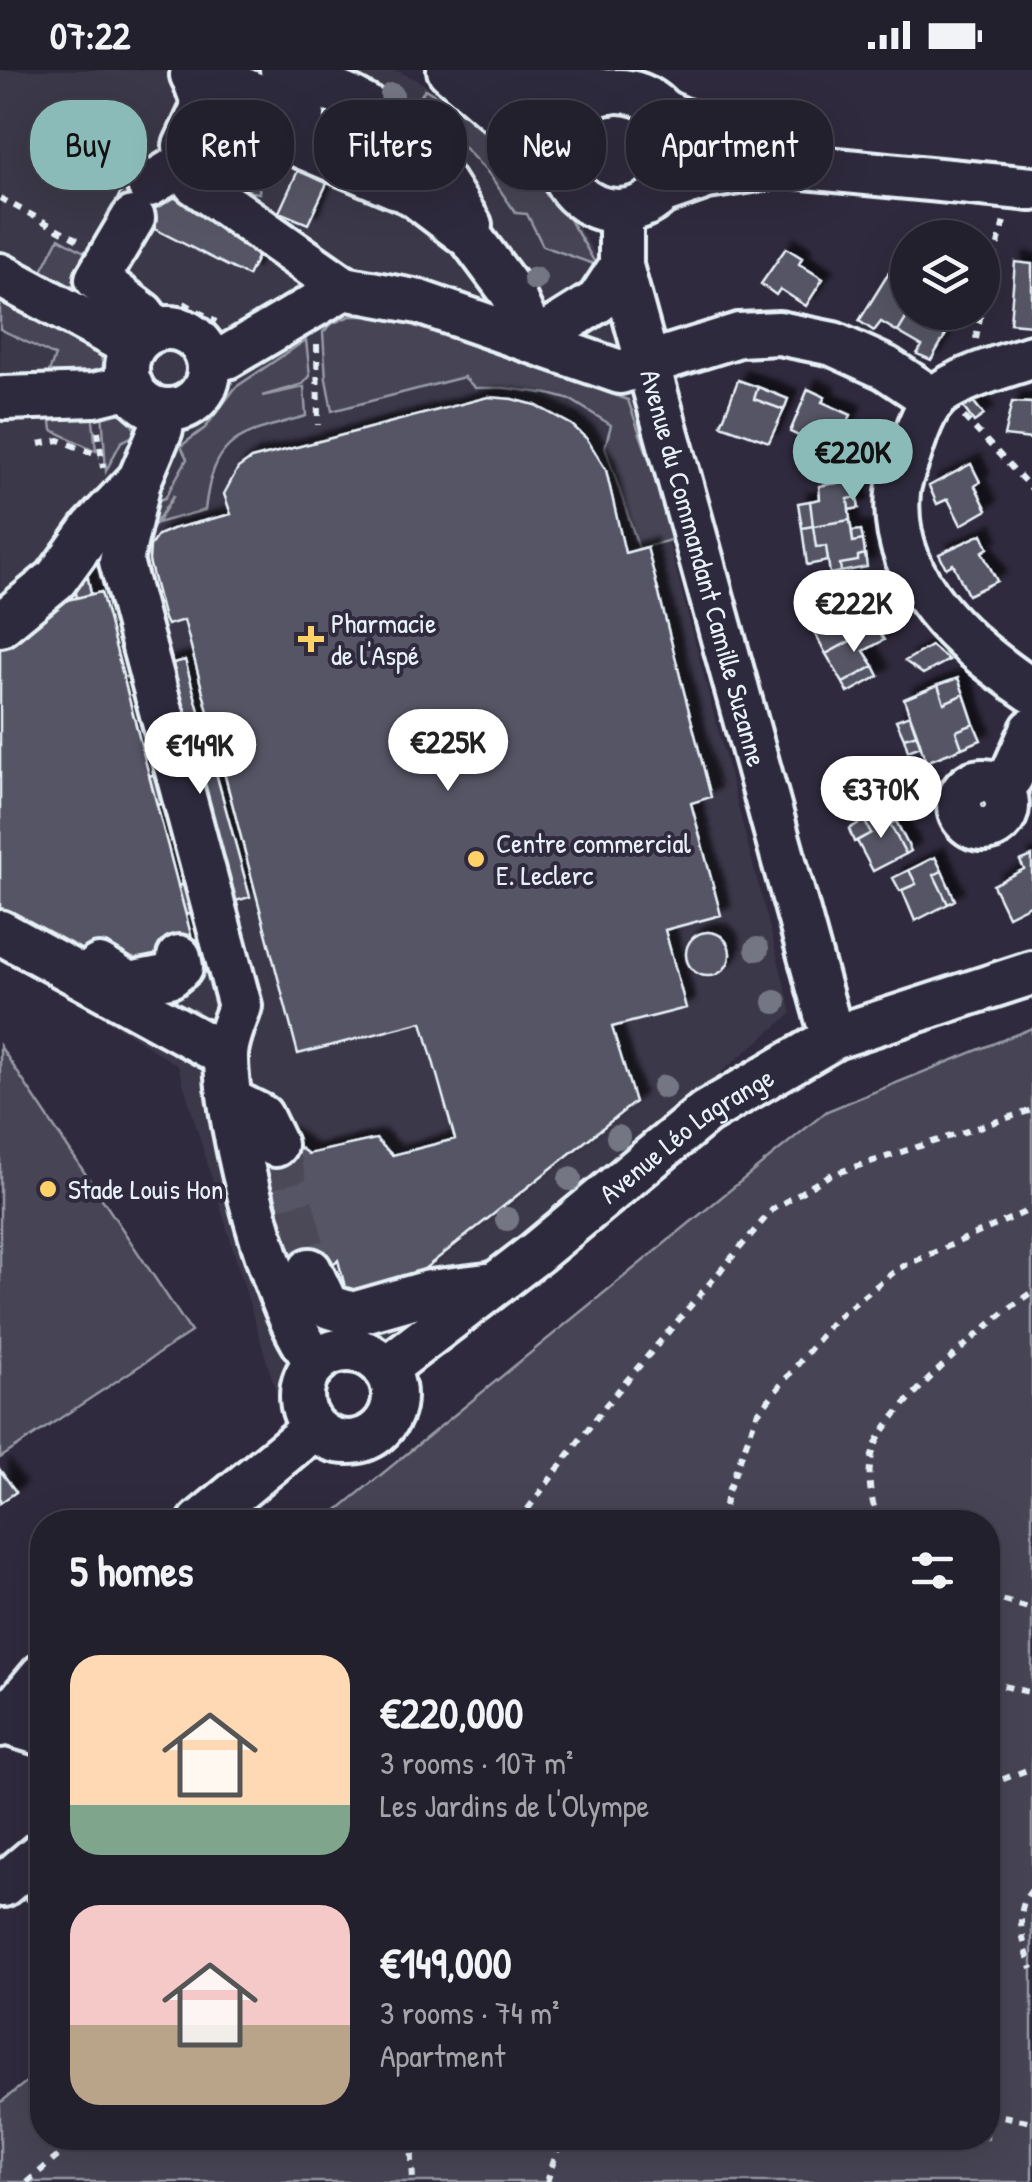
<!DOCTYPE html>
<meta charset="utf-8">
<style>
body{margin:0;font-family:"Patrick Hand",sans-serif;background:#2f2d3a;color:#f1f3f6;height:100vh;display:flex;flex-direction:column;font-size:38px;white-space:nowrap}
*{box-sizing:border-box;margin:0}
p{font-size:32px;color:#a3a3aa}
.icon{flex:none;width:55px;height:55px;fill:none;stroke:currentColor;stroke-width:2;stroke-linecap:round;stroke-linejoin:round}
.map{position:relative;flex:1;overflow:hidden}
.drawer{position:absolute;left:30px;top:1440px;width:970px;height:640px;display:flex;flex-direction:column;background:#23202e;border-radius:40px;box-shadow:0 10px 40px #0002,0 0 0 2px #403e4a}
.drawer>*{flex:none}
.hud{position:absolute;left:30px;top:30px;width:972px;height:90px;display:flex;gap:20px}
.buttons{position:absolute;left:890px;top:150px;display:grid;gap:20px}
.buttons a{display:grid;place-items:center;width:110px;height:110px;border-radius:50%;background:#23202e;box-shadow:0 10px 40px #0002,0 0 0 2px #403e4a;font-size:50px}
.price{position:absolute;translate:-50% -85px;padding:0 22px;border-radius:35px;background:#fff;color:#222;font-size:32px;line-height:65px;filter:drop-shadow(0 2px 5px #0008)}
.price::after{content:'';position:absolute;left:50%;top:60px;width:30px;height:22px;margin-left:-15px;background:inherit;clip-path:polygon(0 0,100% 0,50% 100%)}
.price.current{background:#8bbbb9;color:#111}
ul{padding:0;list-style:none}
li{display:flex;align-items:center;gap:30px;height:250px;padding:0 40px}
li span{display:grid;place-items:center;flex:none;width:280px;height:200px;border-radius:30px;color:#555}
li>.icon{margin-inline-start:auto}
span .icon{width:120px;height:120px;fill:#fffc;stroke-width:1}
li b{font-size:42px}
h2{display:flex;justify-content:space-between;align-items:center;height:120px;padding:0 40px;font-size:42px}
.pill{padding:0 35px;border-radius:40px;background:#23202e;box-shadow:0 10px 40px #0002,0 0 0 2px #403e4a;font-size:35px;line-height:90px}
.pill.current{background:#8bbbb9;color:#111}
.status{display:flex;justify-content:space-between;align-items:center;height:70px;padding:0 50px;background:#23202e;direction:ltr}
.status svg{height:28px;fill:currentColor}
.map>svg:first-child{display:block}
.built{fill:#3b3749}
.green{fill:#464455;stroke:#979aa6;stroke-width:2.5}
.building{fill:#575565;stroke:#e8f1f8;stroke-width:2.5;filter:url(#shadow)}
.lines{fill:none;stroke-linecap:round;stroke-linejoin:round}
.minor-tunnel{stroke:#4b4859;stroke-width:42;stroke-dasharray:42 21;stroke-linecap:butt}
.minor-casing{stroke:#e8f1f8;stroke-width:50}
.path{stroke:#e8f1f8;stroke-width:6;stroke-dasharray:8 8;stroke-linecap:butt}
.minor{stroke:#2f2a3d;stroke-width:42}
.tree{fill:#757684}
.poi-dot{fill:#ffd166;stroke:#2f2a3d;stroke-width:4}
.labels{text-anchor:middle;stroke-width:8;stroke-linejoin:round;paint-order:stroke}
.street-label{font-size:28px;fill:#e8f1f8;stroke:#2f2a3d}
.poi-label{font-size:28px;fill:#e8f1f8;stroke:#2f2a3d;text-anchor:start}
</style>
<div class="status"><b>07:22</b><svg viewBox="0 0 49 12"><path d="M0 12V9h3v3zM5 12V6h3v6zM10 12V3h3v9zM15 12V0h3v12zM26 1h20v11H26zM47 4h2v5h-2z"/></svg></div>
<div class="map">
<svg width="1032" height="2112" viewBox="0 0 1032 2112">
<defs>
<filter id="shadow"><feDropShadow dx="9" dy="-9" stdDeviation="2.5" flood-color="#0009"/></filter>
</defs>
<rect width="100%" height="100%" fill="#2f2a3d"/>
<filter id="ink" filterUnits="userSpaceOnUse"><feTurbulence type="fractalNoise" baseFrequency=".01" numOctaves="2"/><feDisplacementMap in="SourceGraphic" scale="20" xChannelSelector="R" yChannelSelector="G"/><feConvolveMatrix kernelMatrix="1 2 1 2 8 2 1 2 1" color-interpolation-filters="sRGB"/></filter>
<g filter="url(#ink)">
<path class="built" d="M 0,0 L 395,0 L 414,8 L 492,58 L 552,117 L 601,192 L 634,339 L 792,943 L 502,1185 L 281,1339 L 178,996 L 0,880 Z"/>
<path class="green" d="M 425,19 C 447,33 472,45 491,61 C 534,96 570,146 596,195 L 543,176 L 527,144 L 516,143 L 489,104 L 457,70 L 410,44 Z
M 229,65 L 254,96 L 260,123 L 251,122 L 229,104 L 222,108 L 210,94 L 207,81 L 222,87 Z
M 59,168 L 86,183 L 78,205 L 119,247 L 47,212 L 42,201 Z
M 0,232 L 101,286 L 103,297 L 95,307 L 46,310 L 55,286 L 0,259 Z
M 350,246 L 378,246 L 403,252 L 552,303 L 589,311 L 603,321 L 628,330 L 677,468 L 639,479 L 605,377 L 611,355 L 571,330 L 548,324 L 504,318 L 475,318 L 464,307 L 332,341 L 326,309 L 323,262 L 333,253 Z
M 306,270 L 310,306 L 303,314 L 262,326 L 304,317 L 306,346 C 240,365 214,364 205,440 L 157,453 L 174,425 L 151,460 L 147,459 L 153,432 L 165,428 L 187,389 L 181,376 L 205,358 L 236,317 Z
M 92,340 L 96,381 L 52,360 L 51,352 L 56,347 Z
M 102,340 C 120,341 129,346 137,364 L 121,372 L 106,401 Z
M 1032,958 L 1032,2112 L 0,2112 L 0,2033 L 42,1999 L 42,2068 L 988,2068 L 988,1452 L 323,1452 L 827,1041 Z
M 0,976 L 191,1262 L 0,1388 Z"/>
<path class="building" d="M 306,83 L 336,94 L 308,154 L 279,142 Z
M 129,105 L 264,173 L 248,206 L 113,138 Z
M 786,178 L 802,188 L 799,194 L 823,209 L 806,236 L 780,219 L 776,225 L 761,214 Z
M 1015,192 L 1032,194 L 1032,255 L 1010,253 Z
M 890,201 L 908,211 L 904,219 L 908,220 L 910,242 L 898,262 L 881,252 L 874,261 L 859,251 Z
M 910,242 L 959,242 L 931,290 L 917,284 L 922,276 L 898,262 Z
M 738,310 L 758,317 L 754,329 L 784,340 L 769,372 L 721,355 Z
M 758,317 L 788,329 L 784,340 L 754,329 Z
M 808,319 L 825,327 L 822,332 L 851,345 L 838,375 L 808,363 L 805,369 L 790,362 Z
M 488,327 L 512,329 L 535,335 L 572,355 L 587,369 L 606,400 L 625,483 L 647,477 L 711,727 L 691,733 L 721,845 L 665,860 L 686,938 L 612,957 L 635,1032 L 399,1219 L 350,1236 L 338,1190 L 320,1203 L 293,1193 L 264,1085 L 285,1066 L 308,1084 L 376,1069 L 392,1085 L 455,1069 L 422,952 L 298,984 L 184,550 L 167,555 L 164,549 L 149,491 L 150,476 L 158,465 L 172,459 L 231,444 L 224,424 L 238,398 L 251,389 Z
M 972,330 L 984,345 L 974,352 L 963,337 Z
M 1012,332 L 1032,333 L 1032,369 L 1004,366 Z
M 971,394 L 980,412 L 975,416 L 987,440 L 961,455 L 948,429 L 937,434 L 929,416 Z
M 855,410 L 857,427 L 848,429 L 850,450 L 813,456 L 810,431 L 820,429 L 819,416 Z
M 857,427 L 859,438 L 849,440 L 848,429 Z
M 810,431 L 813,456 L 802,458 L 798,433 Z
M 850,450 L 853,472 L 863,470 L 865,484 L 858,486 L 858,491 L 840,494 L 841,502 L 830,504 L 826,476 L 816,477 L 813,456 Z
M 813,456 L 816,477 L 826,476 L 828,491 L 807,495 L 802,458 Z
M 861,460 L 863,470 L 853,472 L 852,461 Z
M 982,464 L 988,478 L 982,482 L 997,511 L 968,525 L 953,494 L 946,498 L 939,484 Z
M 865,484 L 867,497 L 841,502 L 840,494 L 858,491 L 858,486 Z
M 87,503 L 91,524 L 77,528 L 73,506 Z
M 101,522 L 195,880 L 132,925 L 0,849 L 0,539 L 33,538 Z
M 841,538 L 850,554 L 869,544 L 876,557 L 826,584 L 810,554 Z
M 876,557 L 884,570 L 864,581 L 874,596 L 843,613 L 826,584 Z
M 931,576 L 949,590 L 923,604 L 905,591 Z
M 185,590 L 250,827 L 186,845 L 178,816 L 217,806 L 195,724 L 157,735 L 149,706 L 186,696 L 159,597 Z
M 874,596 L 879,606 L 848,623 L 843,613 Z
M 958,608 L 964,624 L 944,633 L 938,615 Z
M 938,615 L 944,633 L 964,624 L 974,654 L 956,661 L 962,678 L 926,692 L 904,629 Z
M 910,645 L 917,664 L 904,668 L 896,650 Z
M 974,654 L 981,670 L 962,678 L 956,661 Z
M 917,664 L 921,676 L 908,681 L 904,668 Z
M 888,737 L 896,751 L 890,754 L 906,784 L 873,801 L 857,771 L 871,763 L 864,750 Z
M 864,750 L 871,763 L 854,772 L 849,759 Z
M 896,751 L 911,781 L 906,784 L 890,754 Z
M 1032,786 L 1032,834 L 1008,846 L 993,815 L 1024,799 L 1020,791 Z
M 935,787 L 942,801 L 934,805 L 948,834 L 915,851 L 902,820 L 916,814 L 909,800 Z
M 909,800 L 916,814 L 900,821 L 893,808 Z
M 942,801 L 955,830 L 948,834 L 934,805 Z
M686 884a22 22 0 1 1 44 0a22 22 0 1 1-44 0Z
M 0,1400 L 16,1422 L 0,1433 Z
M 42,1799 L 42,1850 L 18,1818 Z"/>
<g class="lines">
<path class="minor-tunnel" d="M 275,1075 L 310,1200"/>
<g class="minor-casing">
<g id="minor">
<path d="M 282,0 L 350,28 L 411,61 L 470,155"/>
<path d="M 449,0 L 559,95"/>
<path d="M 478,0 L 609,22"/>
<path d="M 192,5 L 233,15 L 303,45"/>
<path d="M 194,8 L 204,35 L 185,76 L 195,113 L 344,218"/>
<circle cx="618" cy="81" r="60"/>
<path d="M 204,35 L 413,124 L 471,168 L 512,223 L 534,271"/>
<path d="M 662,41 L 784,95"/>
<path d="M 149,115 L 189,91"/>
<path d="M 661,123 L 707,107 L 784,95 L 1032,119"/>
<path id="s1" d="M 621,141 L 621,196 L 827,948 L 835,967"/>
<path d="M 133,148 L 97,209 L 143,244 L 155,260"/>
<path d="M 0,205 L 117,268 L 132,279"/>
<circle cx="168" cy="299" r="41"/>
<path d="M 534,271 L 598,231 L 621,196"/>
<path d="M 1032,287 C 1007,295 952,310 934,329 C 923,342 914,369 909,385 C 905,397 899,410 898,422 C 889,512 965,576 1032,621"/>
<path d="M 209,291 L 227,287 L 344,218 L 419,232 L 620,302 L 739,265 L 779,263 L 833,274 L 886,298 L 934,330"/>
<path d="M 5,328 L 94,325 L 131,316"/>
<path d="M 163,340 L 161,359 L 139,411 L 121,491 L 240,936 C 235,952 225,972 226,989 C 227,1057 273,1242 317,1292"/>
<path d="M 0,555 L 56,509 L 93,458 L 138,411"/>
<circle cx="983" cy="735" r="24"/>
<path d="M 1000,717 L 1011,707 L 1032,660"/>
<path d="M 0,862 L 225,985"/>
<path d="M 99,896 L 129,914 L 170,906 L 181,897 L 179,887"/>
<path d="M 231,1031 L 261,1046 L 275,1075"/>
<path d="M 310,1200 L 327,1236 L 353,1244 L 430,1222 L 495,1214"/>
<circle cx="348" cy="1326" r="46"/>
<path id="s2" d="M 385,1299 L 536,1183 L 705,1043 L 835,967 L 1032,903"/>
<path d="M 200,1452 L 314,1358"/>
<path d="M 2,1652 L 42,1664"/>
<path d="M 0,1655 L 42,1605"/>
<path d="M 3,1815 L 42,1782"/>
</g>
</g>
<path class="path" d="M 0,128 L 78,170
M 184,233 L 216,252
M 982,237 L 1004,151
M 976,269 L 981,242
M 317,274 L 318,355
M 964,347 L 1032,419
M 98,361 L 103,398
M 39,374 L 59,370 L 100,386
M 518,1452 L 606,1335 L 773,1139 L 830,1105 L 1032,1040
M 722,1452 L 727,1424 L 757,1344 L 834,1250 L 899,1198 L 1032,1139
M 879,1452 C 870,1428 865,1402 875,1376 C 891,1336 994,1247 1032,1222
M 988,1526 L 1032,1539
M 988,1612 L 1032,1623
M 988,1715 L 1032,1698
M 1032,1820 C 1012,1841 1024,1875 1032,1899
M 988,2043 L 1032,2052
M 411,2068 L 413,2112
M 27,2112 L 80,2068
M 547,2112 L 557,2081 L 570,2068"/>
<use href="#minor" class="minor"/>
</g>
<g class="tree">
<circle cx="392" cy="25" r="12"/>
<circle cx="535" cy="209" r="12"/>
<circle cx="757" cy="879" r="12"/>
<circle cx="775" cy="932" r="12"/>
<circle cx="664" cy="1017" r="12"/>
<circle cx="618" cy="1067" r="12"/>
<circle cx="570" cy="1109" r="12"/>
<circle cx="507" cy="1149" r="12"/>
</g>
</g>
<g class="poi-dot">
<path d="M306 554h10v10h10v10h-10v10h-10v-10h-10v-10h10z"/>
<circle cx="476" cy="789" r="10"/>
<circle cx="48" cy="1119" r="10"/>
</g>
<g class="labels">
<g class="street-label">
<text dy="10" stroke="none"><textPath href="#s1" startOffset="368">Avenue du Commandant Camille Suzanne</textPath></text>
<text dy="10" stroke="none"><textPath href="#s2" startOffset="382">Avenue Léo Lagrange</textPath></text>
</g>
<g class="poi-label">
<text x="331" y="563">Pharmacie<tspan x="331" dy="32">de l'Aspé</tspan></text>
<text x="496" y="783">Centre commercial<tspan x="496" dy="32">E. Leclerc</tspan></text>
<text x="68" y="1129">Stade Louis Hon</text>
</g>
</g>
</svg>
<div class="buttons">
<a><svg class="icon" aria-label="layers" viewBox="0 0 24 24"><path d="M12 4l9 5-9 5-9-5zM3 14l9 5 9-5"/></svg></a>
</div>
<b class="price current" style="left:853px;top:434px">€220K</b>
<b class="price" style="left:854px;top:585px">€222K</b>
<b class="price" style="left:448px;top:724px">€225K</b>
<b class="price" style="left:200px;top:727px">€149K</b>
<b class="price" style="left:881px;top:771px">€370K</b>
<div class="hud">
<a class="pill current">Buy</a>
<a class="pill">Rent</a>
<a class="pill">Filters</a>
<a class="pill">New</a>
<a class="pill">Apartment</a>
</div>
<section class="drawer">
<h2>5 homes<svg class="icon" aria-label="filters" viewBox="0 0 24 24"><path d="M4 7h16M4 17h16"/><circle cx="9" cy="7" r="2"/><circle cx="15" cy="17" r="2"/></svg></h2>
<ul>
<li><span style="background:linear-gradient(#ffd9b3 75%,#7fa58c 0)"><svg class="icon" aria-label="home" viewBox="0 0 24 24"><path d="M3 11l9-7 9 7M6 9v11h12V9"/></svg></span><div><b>€220,000</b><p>3 rooms · 107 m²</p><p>Les Jardins de l'Olympe</p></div></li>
<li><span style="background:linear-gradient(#f6c9c9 60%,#b9a48a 0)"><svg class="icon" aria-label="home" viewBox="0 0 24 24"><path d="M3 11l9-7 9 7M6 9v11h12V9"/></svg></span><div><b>€149,000</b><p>3 rooms · 74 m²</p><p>Apartment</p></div></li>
</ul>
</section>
</div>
